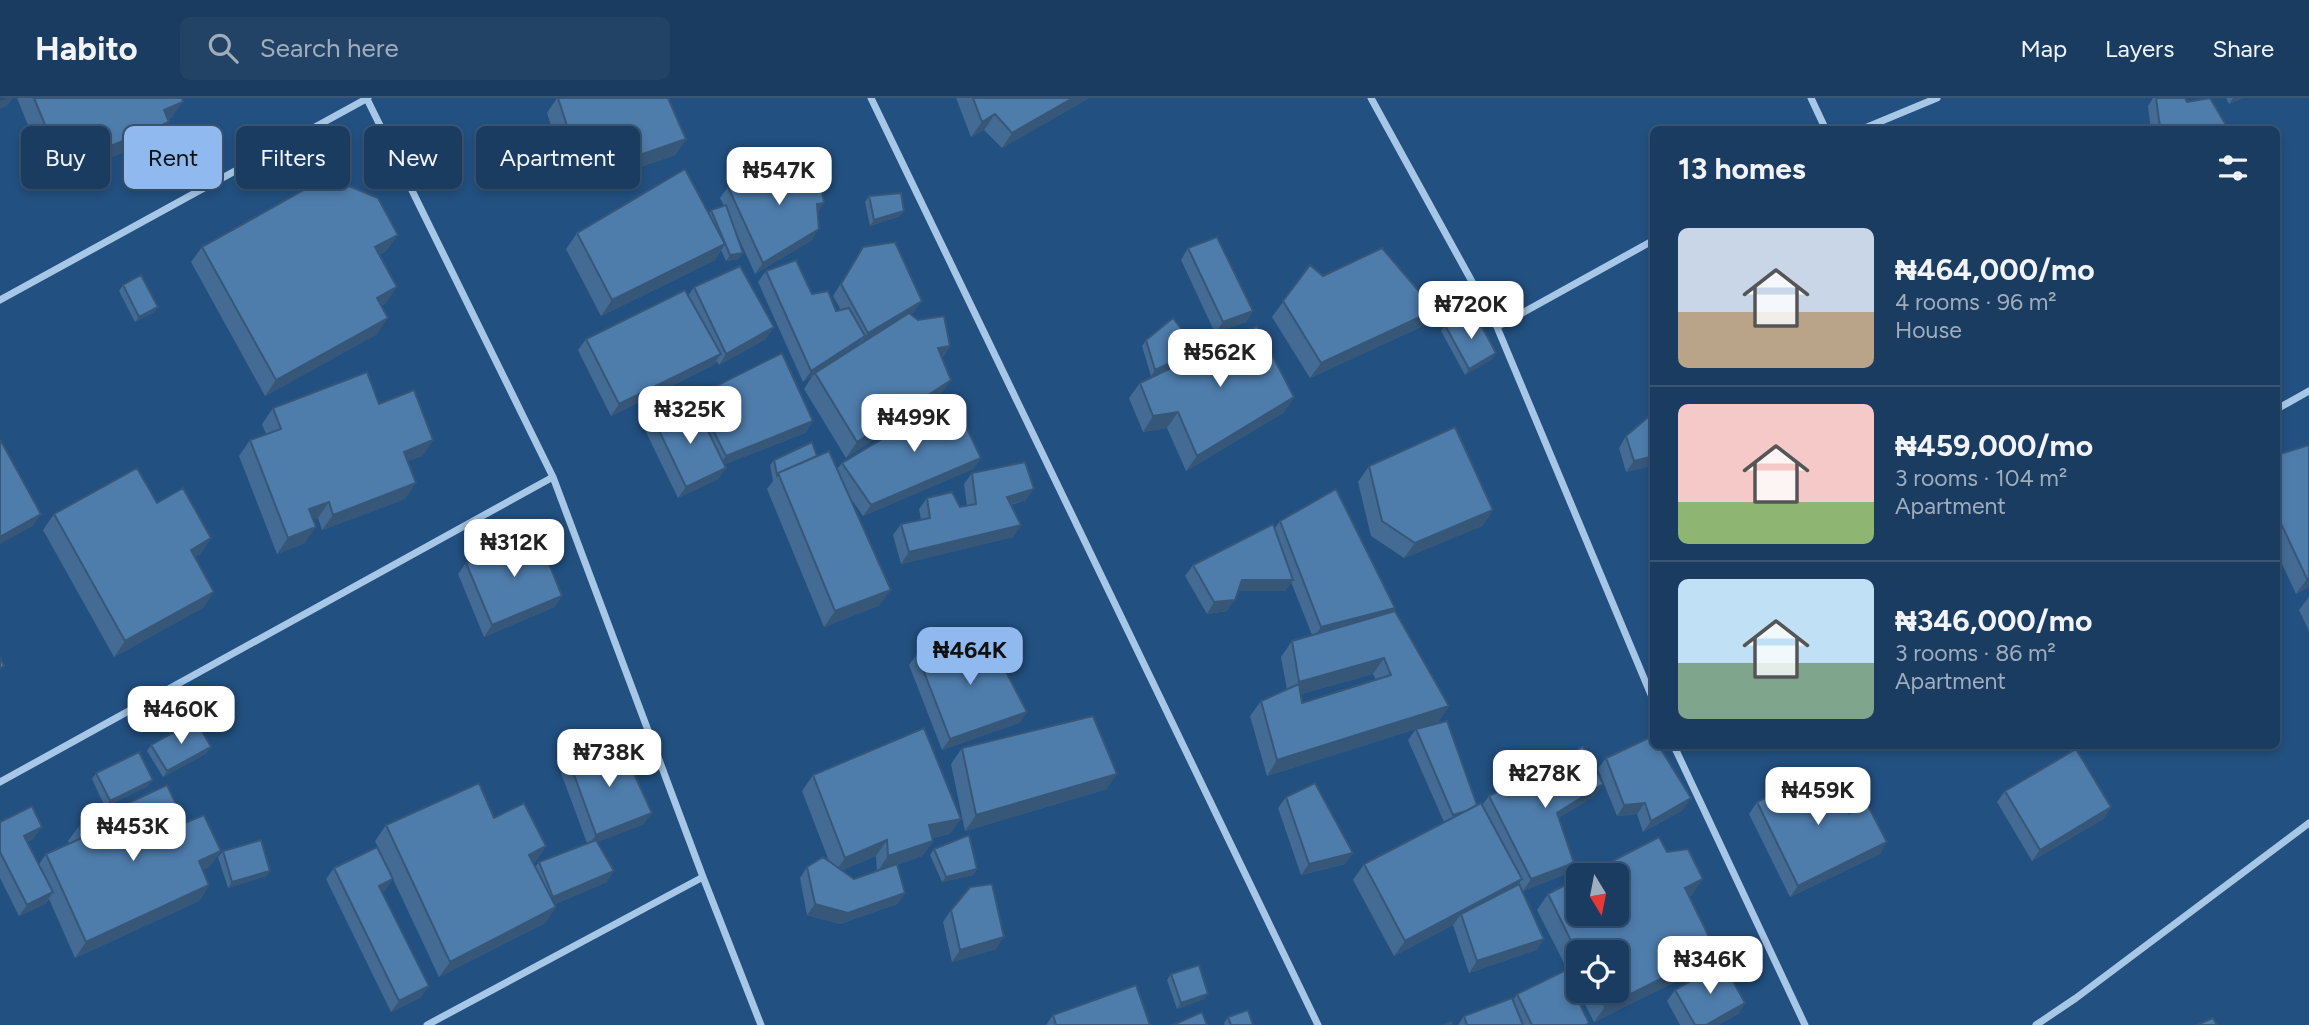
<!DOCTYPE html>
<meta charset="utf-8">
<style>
body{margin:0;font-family:Figtree,sans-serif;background:#234366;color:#f1f3f6;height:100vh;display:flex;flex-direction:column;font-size:26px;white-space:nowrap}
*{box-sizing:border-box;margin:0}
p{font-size:23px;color:#9fadbd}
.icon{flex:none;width:38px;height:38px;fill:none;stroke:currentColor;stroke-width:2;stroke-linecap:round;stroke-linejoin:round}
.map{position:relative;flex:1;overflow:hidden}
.drawer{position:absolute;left:1650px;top:28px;width:630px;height:623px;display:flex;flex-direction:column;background:#1a3c60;border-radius:10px;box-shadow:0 4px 10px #0003,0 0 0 2px #385675}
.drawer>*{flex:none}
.banner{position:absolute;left:21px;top:28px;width:665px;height:63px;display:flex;gap:14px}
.needle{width:46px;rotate:170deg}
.buttons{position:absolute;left:1566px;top:765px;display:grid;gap:14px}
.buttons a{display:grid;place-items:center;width:63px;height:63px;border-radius:10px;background:#1a3c60;box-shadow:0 4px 10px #0003,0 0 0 2px #385675;font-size:35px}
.price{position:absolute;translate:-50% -60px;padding:0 16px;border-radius:14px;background:#fff;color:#222;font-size:23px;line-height:46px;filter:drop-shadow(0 2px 4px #0008)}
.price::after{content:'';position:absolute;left:50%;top:42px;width:21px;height:16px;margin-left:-10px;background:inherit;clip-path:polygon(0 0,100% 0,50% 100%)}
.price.current{background:#90b9f0;color:#111}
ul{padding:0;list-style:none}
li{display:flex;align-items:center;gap:21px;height:175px;padding:0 28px}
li+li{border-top:2px solid #385675}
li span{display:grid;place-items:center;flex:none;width:196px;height:140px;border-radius:10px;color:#555}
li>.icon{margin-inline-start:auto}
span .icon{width:84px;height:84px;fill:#fffc;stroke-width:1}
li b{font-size:30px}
h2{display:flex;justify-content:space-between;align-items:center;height:84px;padding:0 28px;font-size:30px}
.chip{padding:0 24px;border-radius:10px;background:#1a3c60;box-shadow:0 4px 10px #0003,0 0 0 2px #385675;font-size:24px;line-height:63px}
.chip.current{background:#90b9f0;color:#111}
header{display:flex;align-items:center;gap:42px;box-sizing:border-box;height:98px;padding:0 35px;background:#1a3c60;border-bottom:2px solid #385675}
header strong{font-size:33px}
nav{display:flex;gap:38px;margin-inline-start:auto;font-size:24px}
.search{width:490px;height:63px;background:#234366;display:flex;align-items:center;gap:18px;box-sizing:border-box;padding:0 24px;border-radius:10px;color:#9fadbd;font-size:26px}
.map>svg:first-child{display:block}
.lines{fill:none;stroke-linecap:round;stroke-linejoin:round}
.street{stroke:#a7c7e7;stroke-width:7}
.wall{fill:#436b93;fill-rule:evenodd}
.shaded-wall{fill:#375778}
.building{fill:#4e7cab;stroke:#375778;stroke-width:2}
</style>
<header>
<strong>Habito</strong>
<div class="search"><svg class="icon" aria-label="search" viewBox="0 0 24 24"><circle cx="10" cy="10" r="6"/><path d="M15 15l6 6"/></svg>Search here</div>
<nav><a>Map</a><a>Layers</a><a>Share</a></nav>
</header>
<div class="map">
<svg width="2309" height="927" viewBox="0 0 2309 927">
<rect width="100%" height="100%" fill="#225080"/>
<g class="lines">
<path class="street" d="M 871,0 L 1318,927
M 1371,0 L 1497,229 L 1654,604
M 1811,0 L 1826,32
M 367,1 L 553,379 L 703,779 L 761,927
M 1860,32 L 1937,0
M 0,202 L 368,0
M 1497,229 L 1654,142
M 2277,311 L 2309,293
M 1674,648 L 1805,927
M 0,684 L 553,379
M 427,927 L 703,779
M 2036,927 L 2076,900 L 2309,725"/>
</g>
<path class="wall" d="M 17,0 L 182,0 L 172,19 L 168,21 L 158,40 L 51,84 Z
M 557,0 L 668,0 L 686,41 L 675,57 L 597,84 L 562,62 L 547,15 Z
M 956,0 L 1089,0 L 1002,50 L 984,32 L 971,39 Z
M 2153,0 L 2185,0 L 2187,4 L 2229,32 L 2151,32 L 2148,8 Z
M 2226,0 L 2243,0 L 2229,6 Z
M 794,75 L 818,114 L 812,142 L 755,176 L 735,132 L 739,161 L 726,163 L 721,152 L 715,162 L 601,218 L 566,151 L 577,135 L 709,115 L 711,112 L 724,108 L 720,100 L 728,89 Z
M 869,98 L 900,118 L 870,128 L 865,104 Z
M 202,149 L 387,152 L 379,157 L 386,205 L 381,208 L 377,236 L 265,298 L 191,164 Z
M 863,149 L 914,214 L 910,216 L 950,248 L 942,260 L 940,297 L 846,360 L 804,291 L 813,277 L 803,284 L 758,184 L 766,173 L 812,196 L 836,213 L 841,212 L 833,198 Z
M 1188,150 L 1253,213 L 1246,224 L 1215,235 L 1181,162 Z
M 1310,167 L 1323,178 L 1425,227 L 1310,280 L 1272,219 Z
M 123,187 L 154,214 L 135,224 L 119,193 Z
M 694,189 L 766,241 L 719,267 L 717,263 L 713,267 L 611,318 L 578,252 L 586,241 L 688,198 Z
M 1445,227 L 1492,261 L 1465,277 L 1441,233 Z
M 1146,242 L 1193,258 L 1151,278 L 1142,248 Z
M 1140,285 L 1294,299 L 1283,315 L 1186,373 L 1167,330 L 1143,334 L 1129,300 Z
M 696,298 L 813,323 L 805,335 L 725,366 L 726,370 L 718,381 L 678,400 L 645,332 L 653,320 L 690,314 L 688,309 Z
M 379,306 L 433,342 L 422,358 L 408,363 L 405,401 L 322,432 L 318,420 L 313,421 L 305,445 L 277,456 L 239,358 L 250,342 L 266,336 L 262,326 L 273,310 Z
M 1654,314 L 1654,367 L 1626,374 L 1619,350 L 1626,338 Z
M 2277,357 L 2309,489 L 2296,496 L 2277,455 Z
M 817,358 L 837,371 L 842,365 L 981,360 L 973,371 L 863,418 L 849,398 L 880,507 L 824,529 L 767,391 L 773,383 L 770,367 L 774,362 Z
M 1369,368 L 1493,412 L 1482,428 L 1404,460 L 1371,438 L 1358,384 Z
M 972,375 L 1026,402 L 1011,407 L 1021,427 L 1013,439 L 901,466 L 893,437 L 901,426 L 921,422 L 919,411 L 927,400 L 960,409 L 967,408 L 964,386 Z
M 157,405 L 211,440 L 200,456 L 195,459 L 204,509 L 114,559 L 43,432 L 54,416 Z
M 1280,423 L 1395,510 L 1393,514 L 1449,608 L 1438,624 L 1267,678 L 1250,618 L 1261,603 L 1287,592 L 1281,559 L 1292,543 L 1312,537 L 1291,484 L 1285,493 L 1238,493 L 1227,513 L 1207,516 L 1185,478 L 1193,467 L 1274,431 ZM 1373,576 L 1376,582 L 1302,605 L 1301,596 Z
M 466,465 L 562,498 L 554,509 L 484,539 L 458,476 Z
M 2309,499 L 2309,533 L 2299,512 Z
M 917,556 L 1027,614 L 1019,625 L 942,652 L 909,567 Z
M 1416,631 L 1477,707 L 1482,707 L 1489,698 L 1595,698 L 1558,720 L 1566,776 L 1523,793 L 1519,785 L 1544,841 L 1536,852 L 1469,875 L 1453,827 L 1394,858 L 1353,782 L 1364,766 L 1444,724 L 1408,642 Z
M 151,647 L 207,655 L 163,679 L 147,653 Z
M 962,650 L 1107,691 L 965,733 L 951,666 Z
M 1606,660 L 1683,712 L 1643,734 L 1637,716 L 1617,718 L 1598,671 Z
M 569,663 L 644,726 L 597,744 L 607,784 L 555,806 L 556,809 L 545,825 L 439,879 L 393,781 L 385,792 L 382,794 L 421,899 L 391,914 L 326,781 L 334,770 L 393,780 L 375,743 L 386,727 L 494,720 L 546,748 L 535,764 L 533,765 L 535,769 L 539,764 L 587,745 L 561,675 Z
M 96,675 L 148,688 L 105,709 L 92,681 Z
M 813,677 L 950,736 L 932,740 L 933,743 L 922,758 L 897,767 L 905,795 L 897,806 L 840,826 L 807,817 L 800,780 L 807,769 L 829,763 L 802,693 ZM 876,758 L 877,773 L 854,781 L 842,772 Z
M 2005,693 L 2111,709 L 2103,721 L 2032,763 L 1997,704 Z
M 1286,699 L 1345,766 L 1301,777 L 1278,710 Z
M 1757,704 L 1849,715 L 1880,756 L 1790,799 L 1749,716 Z
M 0,724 L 34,740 L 27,744 L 39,766 L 46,756 L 69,745 L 68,743 L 79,728 L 185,725 L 221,753 L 210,768 L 202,772 L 209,787 L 199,803 L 75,860 L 49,801 L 45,806 L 19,818 L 0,780 Z
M 934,751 L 977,771 L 973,777 L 942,784 L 930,757 Z
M 223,753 L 270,773 L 266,778 L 228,790 L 218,759 Z
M 1667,754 L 1692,797 L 1689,799 L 1716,853 L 1705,869 L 1594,924 L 1537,812 L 1548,796 ZM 1578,854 L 1617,892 L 1578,892 Z
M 951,812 L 996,851 L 952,864 L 943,824 Z
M 1171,876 L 1204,901 L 1177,911 L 1167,882 Z
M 1675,892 L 1745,905 L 1738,916 L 1718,927 L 1680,927 L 1667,903 Z
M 1517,896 L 1588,927 L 1458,927 L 1464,918 L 1513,902 Z
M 1053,917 L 1150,927 L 1046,927 Z
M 1228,919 L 1253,927 L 1225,927 L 1224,925 Z"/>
<path class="shaded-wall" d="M 7,0 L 13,0 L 7,8 L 0,11 L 0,3 Z
M 1073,0 L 1089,0 L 1002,50 L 1012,35 Z
M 2233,0 L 2243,0 L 2229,6 Z
M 183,4 L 172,19 L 153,27 L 164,12 Z
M 995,16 L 984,32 L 971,39 L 982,24 Z
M 169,24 L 158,40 L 51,84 L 62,68 Z
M 686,41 L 675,57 L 597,84 L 608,68 Z
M 824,105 L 817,116 L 817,106 Z
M 904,113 L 900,118 L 870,128 L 874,122 Z
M 819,131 L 812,142 L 755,176 L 763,165 Z
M 398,137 L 387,152 L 364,165 L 375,149 Z
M 725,146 L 715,162 L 601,218 L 612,202 Z
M 743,155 L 739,161 L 726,163 L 730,157 Z
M 397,189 L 386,205 L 366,216 L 377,200 Z
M 922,203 L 914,214 L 860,246 L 868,235 Z
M 158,209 L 154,214 L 135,224 L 139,219 Z
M 1435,212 L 1425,227 L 1310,280 L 1321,265 Z
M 1253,213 L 1246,224 L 1215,235 L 1223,224 Z
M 388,220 L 377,236 L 265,298 L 276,282 Z
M 774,229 L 766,241 L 719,267 L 726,256 Z
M 865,238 L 857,249 L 803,284 L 811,273 Z
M 950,248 L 939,263 L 938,250 Z
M 1197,252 L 1193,258 L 1151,278 L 1155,272 Z
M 1496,255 L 1492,261 L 1465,277 L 1469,271 Z
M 721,256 L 713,267 L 611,318 L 619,306 Z
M 951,282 L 940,297 L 846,360 L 857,344 Z
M 1294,299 L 1283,315 L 1186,373 L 1197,358 Z
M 1178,314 L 1167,330 L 1143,334 L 1153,318 Z
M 813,323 L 805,335 L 718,369 L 726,358 Z
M 433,342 L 422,358 L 393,369 L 404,354 Z
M 1654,358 L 1654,367 L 1626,374 L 1634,363 Z
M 981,360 L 973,371 L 863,418 L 871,407 Z
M 726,370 L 718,381 L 678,400 L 686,389 Z
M 416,385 L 405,401 L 322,432 L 333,417 Z
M 1034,391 L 1026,402 L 999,410 L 1007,399 Z
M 329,404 L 318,420 L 298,427 L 309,411 Z
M 1493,412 L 1482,428 L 1404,460 L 1415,445 Z
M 41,416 L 33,428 L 0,446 L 0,439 Z
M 1021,427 L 1013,439 L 901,466 L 909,454 Z
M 316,429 L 305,445 L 277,456 L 288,440 Z
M 211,440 L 200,456 L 180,468 L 191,452 Z
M 2309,479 L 2309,489 L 2296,496 L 2307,481 Z
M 1242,482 L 1293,482 L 1285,493 L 1234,493 Z
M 891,492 L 880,507 L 824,529 L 835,513 Z
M 214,494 L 204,509 L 114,559 L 125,543 Z
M 562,498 L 554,509 L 484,539 L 492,527 Z
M 1235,502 L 1227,513 L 1207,516 L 1214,504 Z
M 1395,510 L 1388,521 L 1313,541 L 1321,529 Z
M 1384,560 L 1373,576 L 1288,600 L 1299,584 Z
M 1449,608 L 1438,624 L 1267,678 L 1277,662 Z
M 1027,614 L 1019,625 L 942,652 L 950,641 Z
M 211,649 L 207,655 L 163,679 L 167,673 Z
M 1117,676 L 1107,691 L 965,733 L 976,717 Z
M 153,682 L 148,688 L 105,709 L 110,703 Z
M 1603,686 L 1595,698 L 1549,726 L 1557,715 Z
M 1691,700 L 1683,712 L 1643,734 L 1651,723 Z
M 1645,705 L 1637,716 L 1617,718 L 1624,707 Z
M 2111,709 L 2103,721 L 2032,763 L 2040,752 Z
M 652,715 L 644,726 L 588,748 L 596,737 Z
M 961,721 L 950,736 L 918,743 L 929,727 Z
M 42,729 L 34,740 L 16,749 L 24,738 Z
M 887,742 L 876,758 L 834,775 L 845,760 Z
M 933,743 L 922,758 L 877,774 L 888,758 Z
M 1887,744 L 1880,756 L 1790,799 L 1798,788 Z
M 546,748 L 535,764 L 518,773 L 529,757 Z
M 221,753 L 210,768 L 188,779 L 199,763 Z
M 1353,755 L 1345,766 L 1301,777 L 1309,766 Z
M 1574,765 L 1566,776 L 1523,793 L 1531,781 Z
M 977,771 L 973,777 L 942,784 L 946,779 Z
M 270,773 L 266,778 L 228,790 L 232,784 Z
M 614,773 L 607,784 L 545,810 L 553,799 Z
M 393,781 L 385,792 L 371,799 L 379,788 Z
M 1522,781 L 1511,797 L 1461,816 L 1453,827 L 1394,858 L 1405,843 Z
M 1703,781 L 1692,797 L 1674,806 L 1685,790 Z
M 209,787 L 199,803 L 75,860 L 86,844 Z
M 53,794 L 45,806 L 19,818 L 27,807 Z
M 905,795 L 897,806 L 840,826 L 807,817 L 815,806 Z
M 556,809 L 545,825 L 439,879 L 450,864 Z
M 1004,839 L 996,851 L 952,864 L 960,852 Z
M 1544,841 L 1536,852 L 1469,875 L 1477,863 Z
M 1716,853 L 1705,869 L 1594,924 L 1605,909 Z
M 429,888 L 421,899 L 391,914 L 399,903 Z
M 1208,896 L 1204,901 L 1177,911 L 1181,905 Z
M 1745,905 L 1738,916 L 1718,927 L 1706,927 Z"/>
<path class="building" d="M 34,0 L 182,0 L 183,4 L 164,12 L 169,24 L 62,68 Z
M 558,0 L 668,0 L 686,41 L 608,68 L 573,46 Z
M 973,0 L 1073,0 L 1012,35 L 995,16 L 982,24 Z
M 2156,0 L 2185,0 L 2187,4 L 2210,0 L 2229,32 L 2154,32 L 2160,29 Z
M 2087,27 L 2089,32 L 2070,32 Z
M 789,59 L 794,75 L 819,75 L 824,105 L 817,106 L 819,131 L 763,165 L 728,89 Z
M 685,71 L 725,146 L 612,202 L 577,135 Z
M 327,79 L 378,100 L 398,137 L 375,149 L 397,189 L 377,200 L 388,220 L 276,282 L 202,149 Z
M 901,95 L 904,113 L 874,122 L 869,98 Z
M 726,107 L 743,155 L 730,157 L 711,112 Z
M 1217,139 L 1253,213 L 1223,224 L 1188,150 Z
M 895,144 L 922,203 L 868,235 L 841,186 L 863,149 Z
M 1382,150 L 1435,212 L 1321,265 L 1283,203 L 1310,167 L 1323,178 Z
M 796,162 L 812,196 L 828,193 L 836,213 L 849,210 L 865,238 L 811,273 L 766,173 Z
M 740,168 L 774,229 L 726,256 L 694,189 Z
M 141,177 L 158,209 L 139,219 L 123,187 Z
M 685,192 L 721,256 L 619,306 L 586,241 Z
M 909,215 L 918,222 L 944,218 L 950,248 L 938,250 L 951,282 L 857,344 L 815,275 Z
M 1471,217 L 1480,225 L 1496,255 L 1469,271 L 1445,227 Z
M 1173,220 L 1197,252 L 1155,272 L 1146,242 Z
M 1257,228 L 1294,299 L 1197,358 L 1178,314 L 1153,318 L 1140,285 Z
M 782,255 L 813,323 L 726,358 L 696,298 Z
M 367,274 L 379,306 L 414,292 L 433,342 L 404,354 L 416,385 L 333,417 L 329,404 L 309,411 L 316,429 L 288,440 L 250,342 L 281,331 L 273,310 Z
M 952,299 L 981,360 L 871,407 L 842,365 Z
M 698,312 L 726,370 L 686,389 L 653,320 Z
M 1654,314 L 1654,358 L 1634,363 L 1626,338 Z
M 1455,329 L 1493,412 L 1415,445 L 1382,423 L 1369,368 Z
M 1,343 L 41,416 L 0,439 L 0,344 Z
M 812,344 L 817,358 L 778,375 L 777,377 L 774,362 Z
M 2309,347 L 2309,479 L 2307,481 L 2277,417 L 2277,357 Z
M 829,353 L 891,492 L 835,513 L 778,375 Z
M 1025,364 L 1034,391 L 1007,399 L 1021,427 L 909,454 L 901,426 L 930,420 L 927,400 L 952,394 L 960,409 L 976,406 L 972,375 Z
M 137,370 L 157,405 L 183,390 L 211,440 L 191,452 L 214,494 L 125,543 L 54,416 Z
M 1336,391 L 1395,510 L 1321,529 L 1280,423 Z
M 1273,426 L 1293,482 L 1242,482 L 1235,502 L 1214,504 L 1193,467 Z
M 537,436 L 562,498 L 492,527 L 466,465 Z
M 1395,513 L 1449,608 L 1277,662 L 1261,603 L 1299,586 L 1302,605 L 1391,577 L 1384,560 L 1299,584 L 1292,543 Z
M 989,541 L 1027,614 L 950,641 L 917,556 Z
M 0,559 L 4,568 L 0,570 Z
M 1093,618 L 1117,676 L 976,717 L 962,650 Z
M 196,622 L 211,649 L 167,673 L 151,647 Z
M 1447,623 L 1477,707 L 1466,713 L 1453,717 L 1416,631 Z
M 924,630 L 961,721 L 929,727 L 933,743 L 888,758 L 887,742 L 845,760 L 813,677 Z
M 1653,638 L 1654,648 L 1659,648 L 1691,700 L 1651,723 L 1645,705 L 1624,707 L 1606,660 Z
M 620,645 L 652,715 L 596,737 L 569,663 Z
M 1583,648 L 1603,686 L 1557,715 L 1574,765 L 1531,781 L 1489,698 Z
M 2076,651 L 2111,709 L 2040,752 L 2005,693 Z
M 139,654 L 153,682 L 110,703 L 96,675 Z
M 1826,670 L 1849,715 L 1867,706 L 1887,744 L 1798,788 L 1757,704 Z
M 479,685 L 494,720 L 524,705 L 546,748 L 529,757 L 556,809 L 450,864 L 386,727 Z
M 1315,685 L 1353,755 L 1309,766 L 1286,699 Z
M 167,687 L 185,725 L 204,717 L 221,753 L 199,763 L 209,787 L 86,844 L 46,756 L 84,739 L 79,728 Z
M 1481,705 L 1522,781 L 1405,843 L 1364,766 Z
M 32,708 L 42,729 L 24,738 L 53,794 L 27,807 L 0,754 L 0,724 Z
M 969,737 L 977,771 L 946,779 L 934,751 Z
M 1659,739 L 1667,754 L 1688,751 L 1703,781 L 1685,790 L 1716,853 L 1605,909 L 1597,892 L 1617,892 L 1617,854 L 1578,854 L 1578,857 L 1548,796 L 1578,780 L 1578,816 L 1617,816 L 1617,777 L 1585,777 Z
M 261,742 L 270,773 L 232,784 L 223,753 Z
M 596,742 L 614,773 L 553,799 L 539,764 Z
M 377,749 L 393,781 L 379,788 L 429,888 L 399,903 L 334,770 Z
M 823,759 L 854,781 L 897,766 L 905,795 L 848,815 L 815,806 L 807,769 Z
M 992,786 L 1004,839 L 960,852 L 951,812 L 970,789 Z
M 1519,786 L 1544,841 L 1477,863 L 1461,816 Z
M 1723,865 L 1745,905 L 1706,927 L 1695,927 L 1675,892 Z
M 1199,867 L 1208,896 L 1181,905 L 1171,876 Z
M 1564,873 L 1589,925 L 1586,927 L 1532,927 L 1517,896 Z
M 1136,887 L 1150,927 L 1056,927 L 1053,917 Z
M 1512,900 L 1523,927 L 1467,927 L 1464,918 Z
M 1248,912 L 1253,927 L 1231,927 L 1228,919 Z
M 1202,914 L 1207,927 L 1173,927 Z
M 2213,920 L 2217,927 L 2197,927 Z
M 1451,924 L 1453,927 L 1444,927 Z"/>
</svg>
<div class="buttons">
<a><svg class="needle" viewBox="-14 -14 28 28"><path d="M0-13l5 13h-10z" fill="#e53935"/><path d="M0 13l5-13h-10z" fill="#9fadbd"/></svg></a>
<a><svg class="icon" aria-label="locate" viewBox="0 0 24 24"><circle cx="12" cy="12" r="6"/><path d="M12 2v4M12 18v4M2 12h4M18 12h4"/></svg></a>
</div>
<b class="price" style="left:779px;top:109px">₦547K</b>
<b class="price" style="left:1471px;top:243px">₦720K</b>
<b class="price" style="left:1220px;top:291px">₦562K</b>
<b class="price" style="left:690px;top:348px">₦325K</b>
<b class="price" style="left:914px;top:356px">₦499K</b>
<b class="price" style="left:514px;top:481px">₦312K</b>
<b class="price current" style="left:970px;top:589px">₦464K</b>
<b class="price" style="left:181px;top:648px">₦460K</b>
<b class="price" style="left:609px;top:691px">₦738K</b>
<b class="price" style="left:1545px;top:712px">₦278K</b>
<b class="price" style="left:1818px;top:729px">₦459K</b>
<b class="price" style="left:133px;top:765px">₦453K</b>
<b class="price" style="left:1710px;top:898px">₦346K</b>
<div class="banner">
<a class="chip">Buy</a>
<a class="chip current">Rent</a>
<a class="chip">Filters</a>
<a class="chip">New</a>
<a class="chip">Apartment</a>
</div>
<section class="drawer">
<h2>13 homes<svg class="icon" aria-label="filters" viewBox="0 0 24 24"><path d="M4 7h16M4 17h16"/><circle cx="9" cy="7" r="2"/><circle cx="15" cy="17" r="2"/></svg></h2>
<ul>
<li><span style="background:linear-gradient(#c9d6e8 60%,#b9a48a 0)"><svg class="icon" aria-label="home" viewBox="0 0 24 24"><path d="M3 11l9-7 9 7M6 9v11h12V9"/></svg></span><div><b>₦464,000/mo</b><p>4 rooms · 96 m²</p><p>House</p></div></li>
<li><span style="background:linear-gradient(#f6c9c9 70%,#8fb573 0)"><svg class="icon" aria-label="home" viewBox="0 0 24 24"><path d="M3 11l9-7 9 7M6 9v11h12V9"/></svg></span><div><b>₦459,000/mo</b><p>3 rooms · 104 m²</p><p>Apartment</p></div></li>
<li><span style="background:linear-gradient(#bfe0f5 60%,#7fa58c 0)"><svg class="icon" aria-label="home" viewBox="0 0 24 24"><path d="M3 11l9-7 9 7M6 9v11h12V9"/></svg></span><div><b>₦346,000/mo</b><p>3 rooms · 86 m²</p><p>Apartment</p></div></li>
</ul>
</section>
</div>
